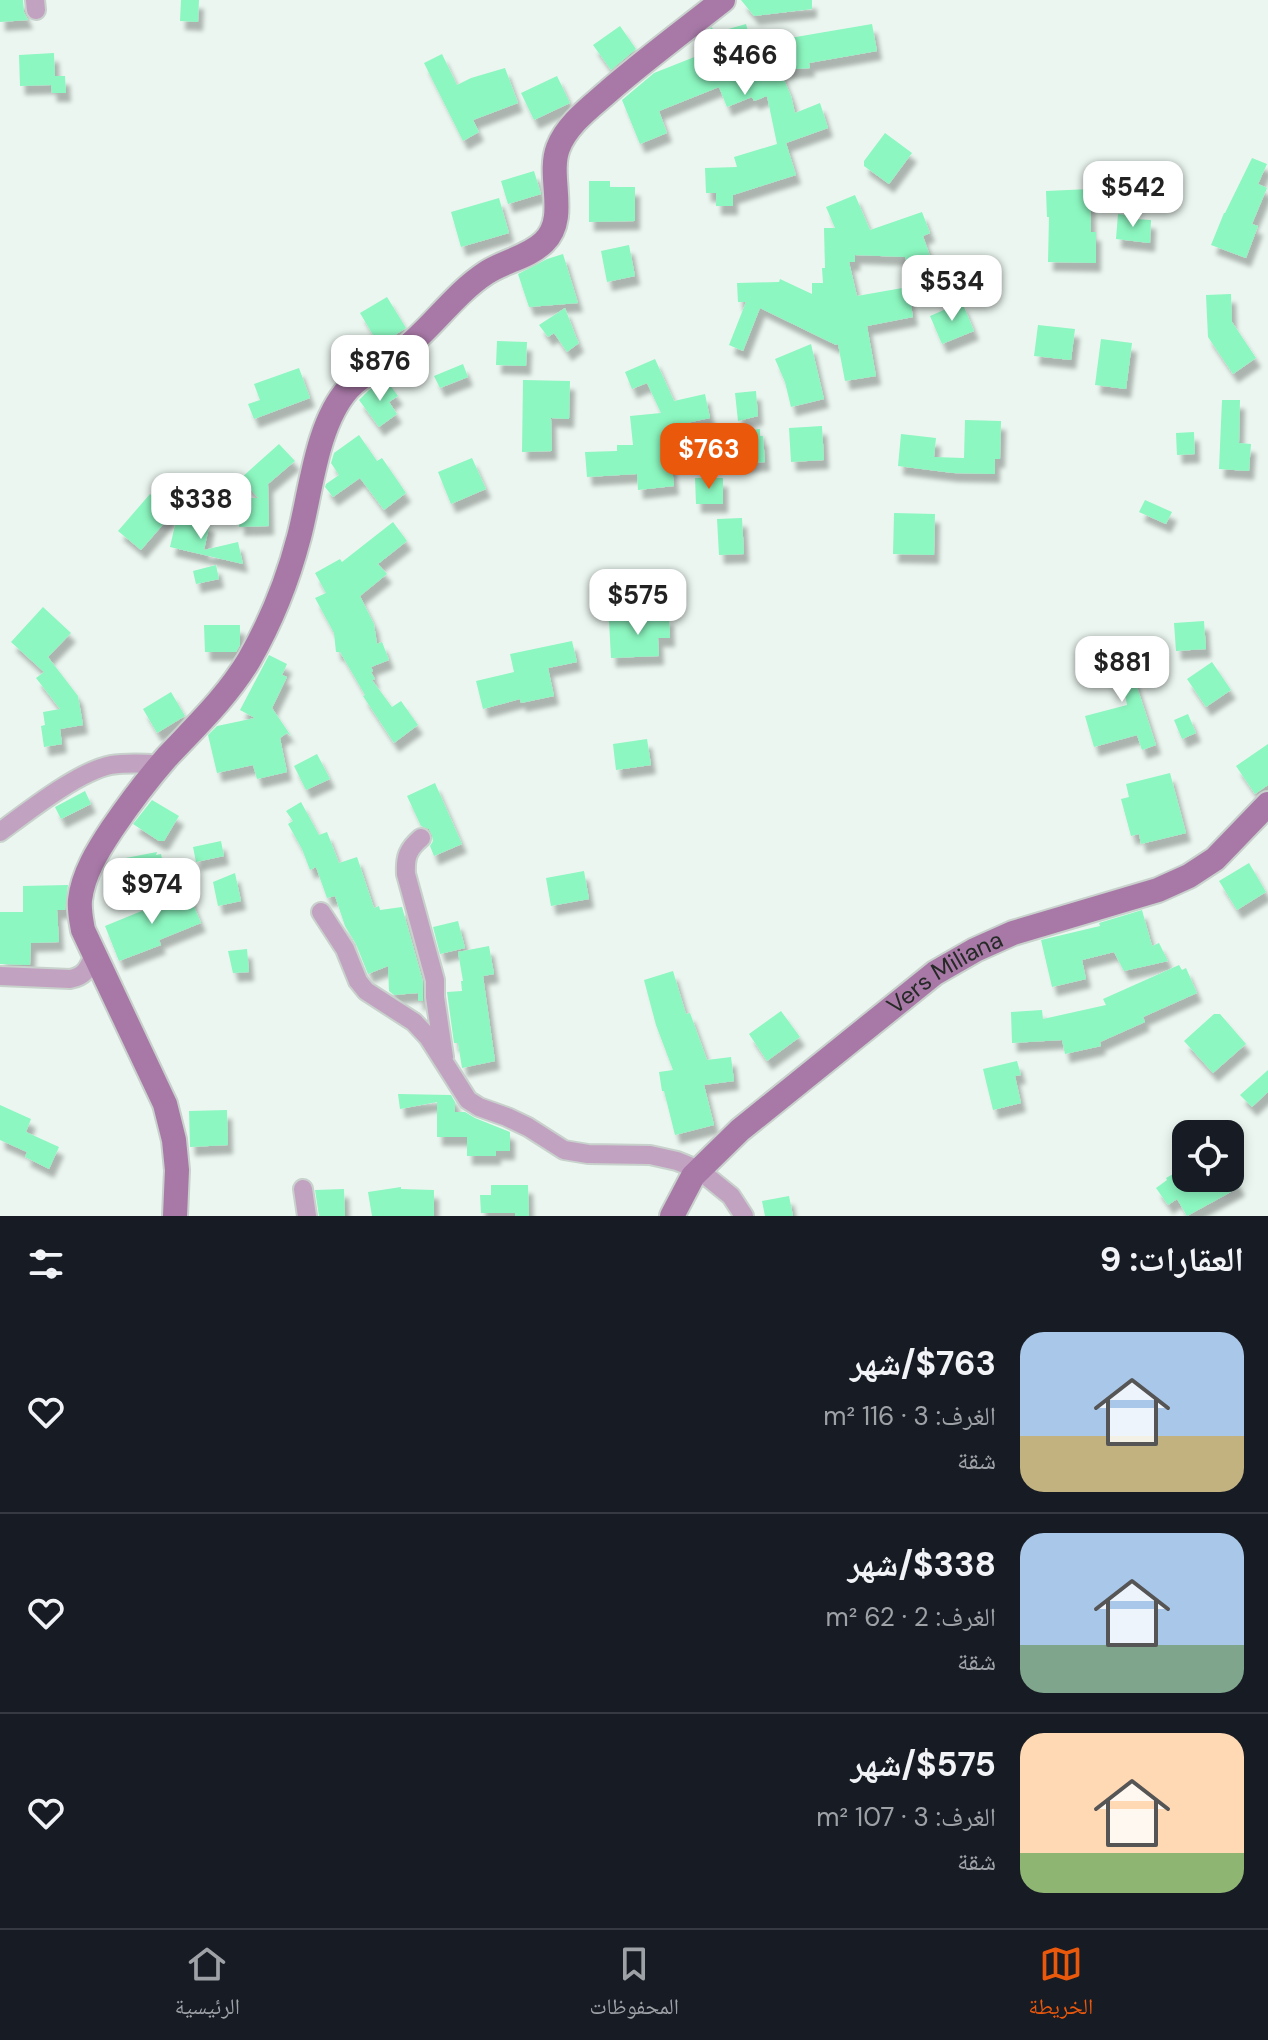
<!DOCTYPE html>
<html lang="ar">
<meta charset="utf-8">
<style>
body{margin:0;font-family:"DM Sans","Noto Naskh Arabic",sans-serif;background:#20242c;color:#f1f3f6;direction:rtl;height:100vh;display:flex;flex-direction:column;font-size:30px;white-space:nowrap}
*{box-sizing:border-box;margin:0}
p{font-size:26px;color:#9ea1a6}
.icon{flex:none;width:44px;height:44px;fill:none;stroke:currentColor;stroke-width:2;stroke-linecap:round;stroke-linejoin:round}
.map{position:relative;height:1216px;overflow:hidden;direction:ltr}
.details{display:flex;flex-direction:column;background:#171b24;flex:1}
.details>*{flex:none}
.fabs{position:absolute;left:1172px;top:1120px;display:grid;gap:16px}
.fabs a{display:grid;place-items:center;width:72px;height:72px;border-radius:16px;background:#171b24;box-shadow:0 4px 12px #0003;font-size:40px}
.price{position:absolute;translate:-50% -68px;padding:0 18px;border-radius:16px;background:#fff;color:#222;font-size:26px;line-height:52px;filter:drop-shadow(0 2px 4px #0008)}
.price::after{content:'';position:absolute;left:50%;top:48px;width:24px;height:18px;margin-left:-12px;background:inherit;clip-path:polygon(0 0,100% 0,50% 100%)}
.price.active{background:#ea580c;color:#fff}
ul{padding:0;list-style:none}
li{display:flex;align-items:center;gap:24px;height:200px;padding:0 24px}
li+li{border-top:2px solid #363941}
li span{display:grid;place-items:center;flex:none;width:224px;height:160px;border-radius:24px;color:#555}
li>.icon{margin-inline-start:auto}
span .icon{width:96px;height:96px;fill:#fffc;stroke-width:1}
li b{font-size:34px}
h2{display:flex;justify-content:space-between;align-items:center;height:96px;padding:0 24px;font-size:34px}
.menu{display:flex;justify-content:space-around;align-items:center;height:112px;border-top:2px solid #363941;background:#171b24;font-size:22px;color:#9ea1a6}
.menu a{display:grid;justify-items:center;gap:4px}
.menu .active{color:#ea580c}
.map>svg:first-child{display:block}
.building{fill:#8cf7c0;filter:url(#shadow)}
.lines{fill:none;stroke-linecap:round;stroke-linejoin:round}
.minor-casing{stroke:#c8d1cc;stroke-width:22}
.secondary-casing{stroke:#c8d1cc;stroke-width:28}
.minor{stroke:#c2a2c1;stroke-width:18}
.secondary{stroke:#a879a7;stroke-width:24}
.labels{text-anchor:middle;stroke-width:8;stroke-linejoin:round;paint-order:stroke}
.street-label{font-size:24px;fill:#262a27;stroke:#ebf6f0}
</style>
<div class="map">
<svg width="1268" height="1216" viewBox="0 0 1268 1216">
<defs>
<filter id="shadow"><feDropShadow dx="5" dy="9" stdDeviation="2" flood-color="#0004"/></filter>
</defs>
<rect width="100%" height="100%" fill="#ebf6f0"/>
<path class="building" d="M 0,0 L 23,0 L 24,12 L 28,20 L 0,22 Z
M 181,0 L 199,0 L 198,22 L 180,21 Z
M 741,0 L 812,0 L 812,9 L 754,16 Z
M 746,24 L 758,66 L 785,55 L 784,39 L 872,24 L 877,51 L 809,63 L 810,68 L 780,70 L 791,96 L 795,113 L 820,103 L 828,128 L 786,143 L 796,175 L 733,195 L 733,206 L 716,206 L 716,193 L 706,193 L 705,168 L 737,167 L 734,157 L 777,144 L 767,96 L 754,101 L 752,97 L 727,107 L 719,87 L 659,111 L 667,133 L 640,144 L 622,100 L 654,73 L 702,54 L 697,39 L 712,27 L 714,33 Z
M 620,26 L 636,49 L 611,70 L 593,45 Z
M 54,53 L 55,76 L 65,76 L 66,93 L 52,93 L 51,85 L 20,86 L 19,55 Z
M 442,54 L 457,85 L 471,78 L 505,68 L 518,103 L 473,120 L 479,132 L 463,141 L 424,63 Z
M 557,76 L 570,103 L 534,120 L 521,93 Z
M 885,133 L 912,153 L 889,184 L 864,166 L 864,161 Z
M 1252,158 L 1267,164 L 1258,184 L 1267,188 L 1252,224 L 1258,226 L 1246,258 L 1211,245 L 1224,213 L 1225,213 Z
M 534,171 L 541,194 L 508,204 L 501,181 Z
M 589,181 L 610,181 L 610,187 L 635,187 L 635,221 L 589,222 Z
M 1090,189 L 1091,232 L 1096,232 L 1096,263 L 1048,262 L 1049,217 L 1047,217 L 1046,191 Z
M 855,195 L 870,230 L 922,212 L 930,233 L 923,236 L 932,262 L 909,270 L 905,257 L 855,255 L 855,262 L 849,262 L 857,296 L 908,287 L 913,317 L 867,326 L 876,376 L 845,381 L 838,344 L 836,345 L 760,308 L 743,351 L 729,345 L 746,302 L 738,302 L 737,283 L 779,282 L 780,279 L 812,294 L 812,283 L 823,283 L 822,268 L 825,268 L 824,228 L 835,228 L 826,207 Z
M 499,198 L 509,233 L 461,247 L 451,212 Z
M 1118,214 L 1136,216 L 1136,219 L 1151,220 L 1150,243 L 1116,239 Z
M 629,245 L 635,276 L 607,282 L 601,251 Z
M 563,254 L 578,303 L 529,307 L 518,274 L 547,259 Z
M 1231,294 L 1232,322 L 1256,358 L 1233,374 L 1208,337 L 1206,295 Z
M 387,297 L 406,328 L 379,345 L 360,313 Z
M 962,302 L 974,331 L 942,344 L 930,316 Z
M 565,308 L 576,337 L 579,343 L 567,352 L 554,333 L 548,337 L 539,325 Z
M 1038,325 L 1075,329 L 1071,360 L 1034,356 Z
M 1101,339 L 1132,343 L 1126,389 L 1095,385 Z
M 497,341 L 527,342 L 526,366 L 496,365 Z
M 811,344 L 824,399 L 791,407 L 785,382 L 775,359 Z
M 655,359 L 674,401 L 705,394 L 710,418 L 668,427 L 674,486 L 638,490 L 637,474 L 587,477 L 585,452 L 617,451 L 617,445 L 633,445 L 630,416 L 661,413 L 647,383 L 632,389 L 625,372 Z
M 463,364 L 468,377 L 440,388 L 434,376 Z
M 299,368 L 310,398 L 254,419 L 248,404 L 260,400 L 254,384 Z
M 386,380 L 398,396 L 389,402 L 397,414 L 379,427 L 359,400 L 369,390 Z
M 523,380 L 570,381 L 569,419 L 551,418 L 552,451 L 522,452 Z
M 756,391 L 758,416 L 738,421 L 735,393 Z
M 1222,400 L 1240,400 L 1239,443 L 1251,444 L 1249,471 L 1219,469 Z
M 965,420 L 1001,421 L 1000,459 L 995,459 L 995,474 L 953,473 L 898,466 L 901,434 L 936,438 L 934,457 L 964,458 Z
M 822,426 L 824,460 L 791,462 L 789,428 Z
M 760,429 L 760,436 L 763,436 L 765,462 L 741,464 L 738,431 Z
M 1194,432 L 1195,454 L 1177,455 L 1176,433 Z
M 359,435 L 377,461 L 382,458 L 406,493 L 384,510 L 360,478 L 333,497 L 325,487 L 326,484 L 339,475 L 331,463 L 334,453 Z
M 279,444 L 295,461 L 268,484 L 269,526 L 239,527 L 239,498 L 258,498 L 241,478 Z
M 472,458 L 486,489 L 451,504 L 438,472 Z
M 695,478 L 723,478 L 723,504 L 696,504 Z
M 150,494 L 173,513 L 141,550 L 118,531 Z
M 1145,500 L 1172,512 L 1166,524 L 1139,512 Z
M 894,513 L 935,514 L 934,555 L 893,554 Z
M 177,516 L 210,523 L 204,550 L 238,542 L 243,564 L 170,547 Z
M 742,518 L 744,554 L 719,555 L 717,519 Z
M 393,522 L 407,541 L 378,564 L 387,574 L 360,596 L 374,624 L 377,644 L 382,642 L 389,660 L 371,667 L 373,671 L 371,672 L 375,679 L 372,680 L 392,707 L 401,701 L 418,725 L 394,743 L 363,696 L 365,695 L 340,652 L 336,652 L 334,633 L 315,598 L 326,593 L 315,573 L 340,559 L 342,562 Z
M 216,565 L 219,579 L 196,584 L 193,571 Z
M 43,607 L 71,633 L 48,657 L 78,696 L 83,725 L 60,729 L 62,744 L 44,747 L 41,726 L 45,725 L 43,712 L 60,709 L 36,678 L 44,672 L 11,642 Z
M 669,616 L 670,638 L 658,638 L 659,656 L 611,658 L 609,621 L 653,619 L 653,617 Z
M 1204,621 L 1206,649 L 1176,651 L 1174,623 Z
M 204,625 L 240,625 L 240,645 L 236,652 L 205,652 Z
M 1132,640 L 1137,656 L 1128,659 L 1156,745 L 1142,750 L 1137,735 L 1094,747 L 1085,716 L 1127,705 L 1122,678 L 1112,681 L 1102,649 Z
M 572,641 L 577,662 L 548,668 L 554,696 L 521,703 L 520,699 L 483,709 L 476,681 L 514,672 L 510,654 Z
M 269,655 L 287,664 L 282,675 L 287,677 L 272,708 L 291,736 L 287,733 L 280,738 L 287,772 L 257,779 L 253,765 L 217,773 L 208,735 L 217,726 L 255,718 L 240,710 Z
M 1212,662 L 1231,690 L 1206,707 L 1187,679 Z
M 171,692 L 185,716 L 157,733 L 143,709 Z
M 1188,714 L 1196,733 L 1182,739 L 1174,720 Z
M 647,739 L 651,765 L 616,770 L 613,744 Z
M 1268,744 L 1268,785 L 1255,794 L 1236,766 Z
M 317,754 L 330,779 L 306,790 L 294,766 Z
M 1170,773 L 1186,833 L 1141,844 L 1139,834 L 1131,836 L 1121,799 L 1129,797 L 1126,784 Z
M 435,783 L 462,844 L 434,856 L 430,846 L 433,841 L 432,835 L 429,829 L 421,826 L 407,796 Z
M 85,791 L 91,804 L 61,819 L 55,807 Z
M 152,800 L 179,816 L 164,841 L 159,841 L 133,824 Z
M 301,802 L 319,835 L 327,832 L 339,863 L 357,857 L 374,908 L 379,906 L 380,910 L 402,907 L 423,982 L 423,1001 L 418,1001 L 418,993 L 394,995 L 389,991 L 388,966 L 368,974 L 356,944 L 345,926 L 335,896 L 327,898 L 316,867 L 310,870 L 302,849 L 288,824 L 293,821 L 286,811 Z
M 221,841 L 224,856 L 196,862 L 193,847 Z
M 157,852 L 156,855 L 161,854 L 167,882 L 121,890 L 115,860 Z
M 1249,863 L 1266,892 L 1237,910 L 1219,881 Z
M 584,871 L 589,899 L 551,906 L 546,878 Z
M 235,873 L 241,901 L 218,906 L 213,882 Z
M 68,885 L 65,910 L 57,910 L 59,942 L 31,943 L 30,965 L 0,964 L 0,912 L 23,912 L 23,886 Z
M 188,892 L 201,923 L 159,940 L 161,945 L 119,961 L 105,926 Z
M 1142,910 L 1152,946 L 1159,943 L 1168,961 L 1124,971 L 1114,952 L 1082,960 L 1086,979 L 1052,987 L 1041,940 L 1100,926 L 1099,923 Z
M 458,921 L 465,948 L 440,954 L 433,927 Z
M 489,946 L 494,974 L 483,976 L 495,1061 L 462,1068 L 458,1043 L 454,1043 L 447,992 L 462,991 L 461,981 L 463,981 L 458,952 Z
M 247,949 L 249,972 L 233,973 L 228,951 Z
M 1179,965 L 1182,970 L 1186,968 L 1197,993 L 1143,1017 L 1145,1022 L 1100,1042 L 1101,1046 L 1065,1054 L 1062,1040 L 1012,1043 L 1011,1012 L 1042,1010 L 1043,1019 L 1106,1005 L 1103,999 Z
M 673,971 L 686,1014 L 690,1013 L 707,1060 L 731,1057 L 734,1081 L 704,1085 L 714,1125 L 675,1135 L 664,1091 L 662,1091 L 659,1072 L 673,1070 L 656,1025 L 644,980 Z
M 781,1011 L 800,1037 L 767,1061 L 749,1034 Z
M 1214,1014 L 1220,1014 L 1246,1044 L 1213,1073 L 1184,1041 Z
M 1017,1061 L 1021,1075 L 1015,1076 L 1021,1103 L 993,1110 L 983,1069 Z
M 1268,1070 L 1268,1092 L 1252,1107 L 1240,1095 Z
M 398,1094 L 451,1095 L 455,1102 L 455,1112 L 465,1112 L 475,1118 L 510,1132 L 510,1151 L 496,1151 L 496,1156 L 467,1156 L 467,1137 L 437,1137 L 437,1102 L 400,1109 Z
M 0,1105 L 31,1119 L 26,1132 L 59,1147 L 49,1169 L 25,1157 L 27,1152 L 0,1140 Z
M 227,1110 L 228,1145 L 190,1147 L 189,1111 Z
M 1186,1167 L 1186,1178 L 1235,1178 L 1240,1187 L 1187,1216 L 1177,1199 L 1168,1205 L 1156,1188 L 1167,1180 L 1166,1178 Z
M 491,1185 L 528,1185 L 529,1216 L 515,1216 L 515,1213 L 481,1213 L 480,1195 L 491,1195 Z
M 401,1187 L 401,1189 L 434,1190 L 434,1216 L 372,1216 L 368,1192 Z
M 344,1189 L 345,1216 L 319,1216 L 315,1190 Z
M 789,1196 L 793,1216 L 765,1216 L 762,1201 Z"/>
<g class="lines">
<g class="minor-casing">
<path id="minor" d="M 35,0 L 36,10
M 0,832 C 27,812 79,771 111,765 C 128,762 144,764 161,764
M 421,838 C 408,849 405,857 406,874 L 435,980 L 435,997 L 444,1057
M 321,912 L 345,949 L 358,981 L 366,991 L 414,1022 L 428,1037 L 468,1100 L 479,1107 L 507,1117 L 528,1127 L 564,1150 L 588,1154 L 650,1155 L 677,1161 L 699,1170 L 731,1196 L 744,1216
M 0,976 L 70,979 C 86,976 88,968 94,955
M 303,1189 L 307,1216"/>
</g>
<g class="secondary-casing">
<g id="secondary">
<path d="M 175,1216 L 177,1170 L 174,1140 L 165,1104 L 83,930 C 81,919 79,910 80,900 C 83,874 98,850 112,829 C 129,804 147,780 167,757 C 196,726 227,697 249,660 C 271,622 288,579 299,537 C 311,492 316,425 348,389 C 363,372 385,365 402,351 C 432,328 454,294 486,273 C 504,261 529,257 544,242 C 569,218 547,177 558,148 C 567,124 591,107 610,90 C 646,59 685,30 723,0"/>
<path id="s1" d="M 672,1216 L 693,1176 L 740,1130 L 935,973 L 975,950 L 1013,933 L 1158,890 L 1189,876 L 1215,859 L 1268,804"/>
</g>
</g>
<use href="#minor" class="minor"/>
<use href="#secondary" class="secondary"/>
</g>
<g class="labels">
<g class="street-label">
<text dy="8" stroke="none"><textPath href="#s1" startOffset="370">Vers Miliana</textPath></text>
</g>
</g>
</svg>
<div class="fabs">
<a><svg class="icon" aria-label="locate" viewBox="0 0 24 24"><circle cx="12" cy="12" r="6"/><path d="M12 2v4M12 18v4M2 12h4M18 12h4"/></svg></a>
</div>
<b class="price" style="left:745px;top:97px">$466</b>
<b class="price" style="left:1133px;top:229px">$542</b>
<b class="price" style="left:952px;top:323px">$534</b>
<b class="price" style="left:380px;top:403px">$876</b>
<b class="price active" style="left:709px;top:491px">$763</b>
<b class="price" style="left:201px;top:541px">$338</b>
<b class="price" style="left:638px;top:637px">$575</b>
<b class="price" style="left:1122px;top:704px">$881</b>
<b class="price" style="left:152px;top:926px">$974</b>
</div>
<section class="details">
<h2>العقارات: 9<svg class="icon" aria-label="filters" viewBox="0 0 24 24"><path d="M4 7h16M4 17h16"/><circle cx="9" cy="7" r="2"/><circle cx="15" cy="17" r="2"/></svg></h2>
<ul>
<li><span style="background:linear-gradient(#a9c7e8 65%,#c2b280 0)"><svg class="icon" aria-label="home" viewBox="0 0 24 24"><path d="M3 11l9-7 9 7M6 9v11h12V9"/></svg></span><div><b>$763/شهر</b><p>الغرف: 3 · 116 m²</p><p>شقة</p></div><svg class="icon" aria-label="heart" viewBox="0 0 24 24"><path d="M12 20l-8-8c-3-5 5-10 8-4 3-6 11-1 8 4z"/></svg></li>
<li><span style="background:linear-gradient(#a9c7e8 70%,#7fa58c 0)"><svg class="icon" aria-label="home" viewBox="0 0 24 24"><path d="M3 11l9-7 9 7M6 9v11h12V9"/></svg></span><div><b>$338/شهر</b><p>الغرف: 2 · 62 m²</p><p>شقة</p></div><svg class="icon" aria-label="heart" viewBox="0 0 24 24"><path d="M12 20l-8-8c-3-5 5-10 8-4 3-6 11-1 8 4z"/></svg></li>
<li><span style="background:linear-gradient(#ffd9b3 75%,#8fb573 0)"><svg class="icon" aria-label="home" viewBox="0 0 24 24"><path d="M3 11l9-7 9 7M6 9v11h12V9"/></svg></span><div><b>$575/شهر</b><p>الغرف: 3 · 107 m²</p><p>شقة</p></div><svg class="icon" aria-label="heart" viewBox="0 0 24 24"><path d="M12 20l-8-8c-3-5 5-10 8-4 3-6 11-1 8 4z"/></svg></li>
</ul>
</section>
<nav class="menu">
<a class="active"><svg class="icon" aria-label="map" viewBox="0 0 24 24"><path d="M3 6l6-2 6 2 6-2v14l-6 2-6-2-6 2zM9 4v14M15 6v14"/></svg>الخريطة</a>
<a><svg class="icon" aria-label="saved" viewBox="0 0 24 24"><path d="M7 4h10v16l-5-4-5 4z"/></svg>المحفوظات</a>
<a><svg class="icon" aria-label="home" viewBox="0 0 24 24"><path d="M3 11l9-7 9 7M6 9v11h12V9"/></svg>الرئيسية</a>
</nav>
